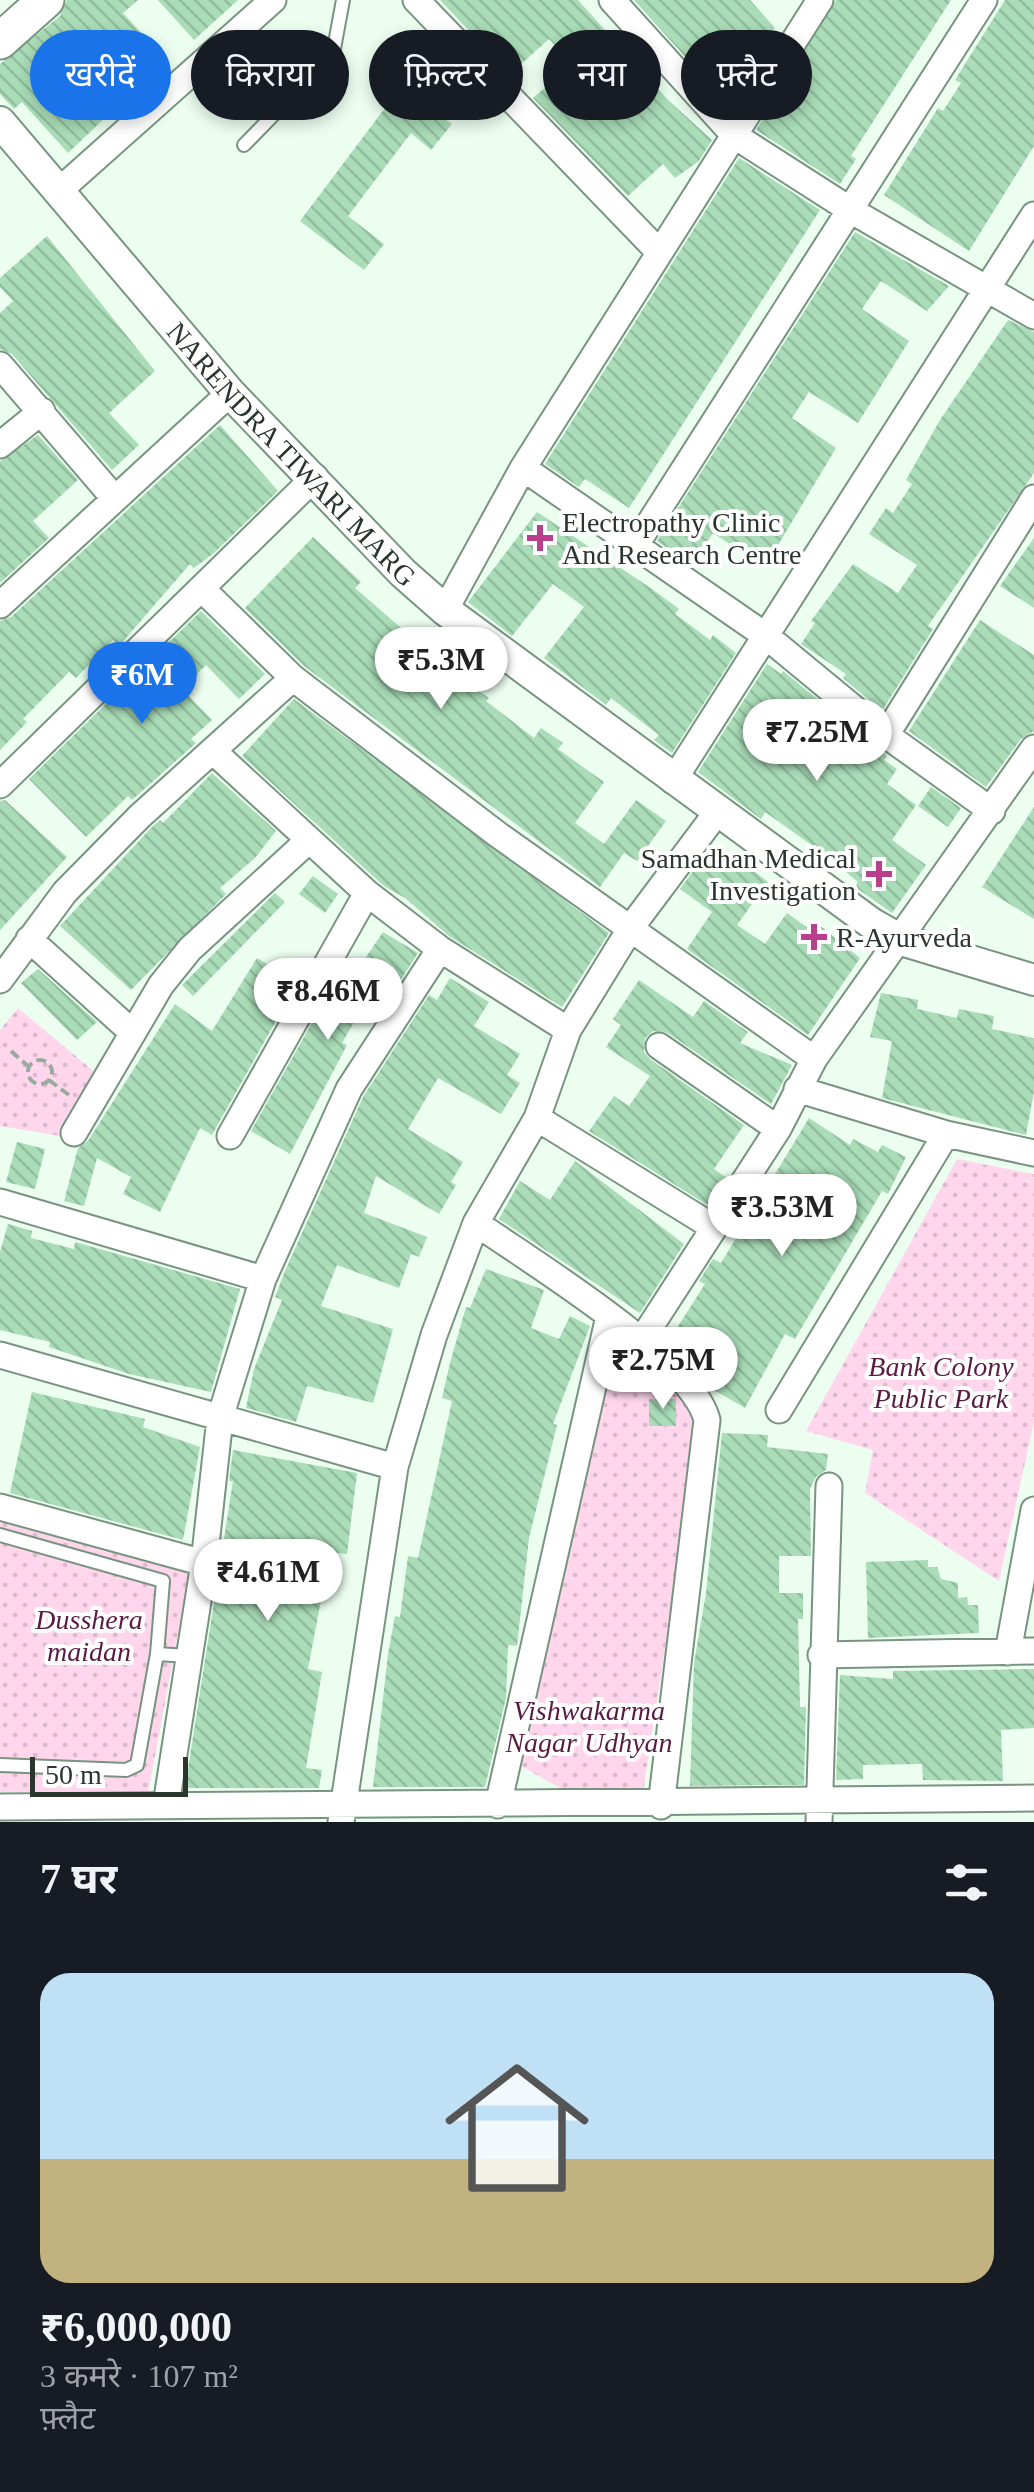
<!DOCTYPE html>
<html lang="hi">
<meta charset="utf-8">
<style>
body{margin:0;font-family:"Times New Roman","Noto Sans Devanagari",serif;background:#20242c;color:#f1f3f6;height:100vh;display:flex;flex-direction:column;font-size:38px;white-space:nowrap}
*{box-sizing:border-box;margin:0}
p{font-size:32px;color:#9ea1a6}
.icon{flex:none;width:55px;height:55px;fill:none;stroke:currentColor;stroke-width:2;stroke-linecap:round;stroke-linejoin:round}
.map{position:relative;height:1822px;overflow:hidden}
.drawer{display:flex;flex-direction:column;background:#171b24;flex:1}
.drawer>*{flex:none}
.top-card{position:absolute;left:30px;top:30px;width:975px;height:90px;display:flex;gap:20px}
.scale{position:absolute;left:30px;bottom:25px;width:158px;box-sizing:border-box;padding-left:10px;border:5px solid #2a362d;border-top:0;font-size:28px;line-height:35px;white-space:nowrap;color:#2a362d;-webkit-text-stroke:8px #fff;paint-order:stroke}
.price{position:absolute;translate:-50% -85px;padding:0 22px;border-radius:35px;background:#fff;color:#222;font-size:32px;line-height:65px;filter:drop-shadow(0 2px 5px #0008)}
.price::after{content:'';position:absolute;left:50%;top:60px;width:30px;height:22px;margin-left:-15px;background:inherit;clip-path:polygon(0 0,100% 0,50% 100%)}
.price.active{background:#1a73e8;color:#fff}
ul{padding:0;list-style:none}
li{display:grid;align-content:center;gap:20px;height:530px;padding:0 40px}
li+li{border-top:2px solid #363941}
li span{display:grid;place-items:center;height:310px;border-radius:30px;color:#555}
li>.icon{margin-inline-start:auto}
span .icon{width:180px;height:180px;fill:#fffc;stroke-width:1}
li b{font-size:42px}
h2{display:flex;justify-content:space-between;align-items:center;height:120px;padding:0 40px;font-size:42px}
.chip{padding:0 35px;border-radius:45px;background:#171b24;box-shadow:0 5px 15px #0003;font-size:35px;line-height:90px}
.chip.active{background:#1a73e8;color:#fff}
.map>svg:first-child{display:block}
.park{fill:url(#park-dots)}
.building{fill:url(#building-back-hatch)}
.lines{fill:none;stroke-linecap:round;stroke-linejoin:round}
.service-casing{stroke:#789480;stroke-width:16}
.minor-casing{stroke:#789480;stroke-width:29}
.tertiary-casing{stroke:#789480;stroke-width:34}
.secondary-casing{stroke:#789480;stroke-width:39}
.path{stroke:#9aaa9e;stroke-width:4;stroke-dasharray:10 5;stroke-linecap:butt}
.service{stroke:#fff;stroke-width:12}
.minor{stroke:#fff;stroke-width:25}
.tertiary{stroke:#fff;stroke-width:30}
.secondary{stroke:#fff;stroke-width:35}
.poi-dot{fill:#ba3e8e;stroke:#fff;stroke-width:4}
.labels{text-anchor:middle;stroke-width:8;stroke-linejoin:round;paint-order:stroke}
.street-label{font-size:28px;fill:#2a362d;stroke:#fff}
.poi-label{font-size:28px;fill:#2a362d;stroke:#fff;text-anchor:start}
.park-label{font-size:28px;font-style:italic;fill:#591b43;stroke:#fff}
</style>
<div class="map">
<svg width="1034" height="1822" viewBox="0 0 1034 1822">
<defs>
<pattern id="park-dots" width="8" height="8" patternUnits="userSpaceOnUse" patternTransform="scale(2.5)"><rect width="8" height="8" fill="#ffd6ec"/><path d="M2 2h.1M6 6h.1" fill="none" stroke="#dbb8cb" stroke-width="1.8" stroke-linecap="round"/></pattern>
<pattern id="building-back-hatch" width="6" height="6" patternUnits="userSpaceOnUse" patternTransform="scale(2.5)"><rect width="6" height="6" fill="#a9dcb7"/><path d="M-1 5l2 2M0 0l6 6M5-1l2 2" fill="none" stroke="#92bd9e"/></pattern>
</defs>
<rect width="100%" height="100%" fill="#ebfef0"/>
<path class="park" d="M 18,1008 L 102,1078 L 72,1138 L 0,1126 L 0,1030 Z
M 957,1159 L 1034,1174 L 1034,1422 L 999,1581 L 865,1493 L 873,1450 L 806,1431 Z
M 610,1346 L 701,1413 L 642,1799 L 572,1795 L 516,1763 Z
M 0,1515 L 190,1569 L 148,1794 L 0,1792 Z"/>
<path class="building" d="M 67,0 L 138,0 L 123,13 L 166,60 L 68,153 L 22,102 L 14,109 L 0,94 L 0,64 L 60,16 Z
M 158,0 L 238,0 L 194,40 Z
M 440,0 L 578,0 L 667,99 L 712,140 L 699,161 L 675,178 L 663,164 L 628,196 L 533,98 L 572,64 L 549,39 L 510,74 Z
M 634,0 L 750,0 L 775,28 L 748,53 L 753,59 L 717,92 Z
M 836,0 L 951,0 L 851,156 L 856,159 L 840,184 L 756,130 Z
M 1005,0 L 1034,0 L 1034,146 L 969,251 L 884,195 L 938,108 L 943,111 L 961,83 L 955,80 Z
M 408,91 L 452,124 L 431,150 L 411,133 L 348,216 L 384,244 L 364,270 L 300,221 L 388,104 Z
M 739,158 L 820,210 L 629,508 L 585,479 L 579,487 L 545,464 Z
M 855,232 L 949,286 L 927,311 L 881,281 L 862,309 L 909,341 L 858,423 L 809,392 L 792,418 L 836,448 L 765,567 L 713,533 L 692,565 L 657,541 Z
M 47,236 L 155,371 L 109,413 L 139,445 L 112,470 L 12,354 L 0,349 L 0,313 L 13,301 L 0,287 L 0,278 Z
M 1008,320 L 1034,332 L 1034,473 L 928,626 L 933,629 L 882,711 L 843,678 L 846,674 L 801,644 L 815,623 L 811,621 L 853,564 L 898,593 L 917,565 L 869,534 L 886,508 L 893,513 L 912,484 L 906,480 L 940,420 Z
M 220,425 L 278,491 L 214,553 L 194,568 L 190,564 L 119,646 L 113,640 L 76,678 L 69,672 L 23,719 L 27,722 L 0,750 L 0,621 L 11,617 Z
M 38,435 L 78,480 L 33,521 L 49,538 L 0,583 L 0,461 Z
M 537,512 L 652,589 L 679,609 L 675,614 L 710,640 L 713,635 L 736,653 L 672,753 L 654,740 L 659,735 L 611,698 L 606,705 L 544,658 L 584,607 L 553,584 L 512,636 L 468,602 Z
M 313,537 L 361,582 L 355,588 L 422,646 L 425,642 L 468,676 L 464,681 L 489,698 L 486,701 L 534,738 L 541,728 L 563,743 L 558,749 L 604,782 L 575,823 L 604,844 L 636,800 L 666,821 L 637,861 L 624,853 L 600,887 L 304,666 L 245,608 Z
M 1034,538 L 1034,608 L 1000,586 Z
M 201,611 L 265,674 L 239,699 L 206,665 L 182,689 L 212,720 L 191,739 L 196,743 L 132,800 L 128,796 L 86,837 L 29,779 Z
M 980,620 L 1034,655 L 1034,731 L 1021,739 L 986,787 L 909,731 Z
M 767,664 L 781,674 L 783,671 L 887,756 L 884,760 L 897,769 L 887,784 L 916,805 L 892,840 L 926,865 L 892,913 L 855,887 L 858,882 L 827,856 L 765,812 L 761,819 L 698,772 Z
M 294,699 L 609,933 L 562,1007 L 449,936 L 405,898 L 384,886 L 242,756 Z
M 212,773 L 276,831 L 255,858 L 220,888 L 226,894 L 131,990 L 60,926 L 151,828 L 160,820 L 163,823 Z
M 931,787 L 961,808 L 948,827 L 918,806 Z
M 5,800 L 67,857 L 0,930 L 0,801 Z
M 1034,807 L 1034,919 L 982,887 Z
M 710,848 L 742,871 L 746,865 L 768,882 L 737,925 L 765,944 L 787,913 L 812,931 L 818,924 L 860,958 L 808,1035 L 687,949 L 712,912 L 680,889 Z
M 313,876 L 338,894 L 325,913 L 299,894 Z
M 275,893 L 285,902 L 193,996 L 182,985 Z
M 383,932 L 418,953 L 391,995 L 375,986 L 342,1043 L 347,1045 L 290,1154 L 251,1131 L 339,975 L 350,981 Z
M 257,958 L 291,978 L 280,997 L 287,1001 L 212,1135 L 200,1128 L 160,1212 L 123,1194 L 131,1177 L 97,1158 L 84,1206 L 64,1201 L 78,1148 L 88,1141 L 175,1004 L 212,1031 Z
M 38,969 L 97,1022 L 77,1040 L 21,983 Z
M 450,978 L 489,1002 L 474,1026 L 520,1054 L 507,1075 L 520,1083 L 501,1114 L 438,1078 L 408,1129 L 463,1162 L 451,1182 L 456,1185 L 439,1214 L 376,1176 L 364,1213 L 427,1237 L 419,1257 L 411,1254 L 399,1288 L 337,1265 L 321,1306 L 393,1329 L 373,1403 L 307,1386 L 296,1422 L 246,1408 L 254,1369 L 282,1300 L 275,1297 L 285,1271 L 363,1097 L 429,995 L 437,1000 Z
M 639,980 L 693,1017 L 704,1001 L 748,1032 L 740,1043 L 792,1065 L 771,1104 L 668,1033 L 653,1031 L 645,1038 L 644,1052 L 650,1059 L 744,1125 L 714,1169 L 727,1178 L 709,1206 L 589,1131 L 614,1096 L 629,1106 L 650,1076 L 606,1047 L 621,1025 L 613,1019 Z
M 881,993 L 918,1000 L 917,1009 L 957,1018 L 959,1009 L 994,1016 L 992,1029 L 1034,1038 L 1034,1091 L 1026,1135 L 882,1098 L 892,1041 L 870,1037 Z
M 809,1118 L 850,1145 L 853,1139 L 878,1152 L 882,1145 L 906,1157 L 888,1194 L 882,1191 L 795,1339 L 785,1334 L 745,1408 L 709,1387 L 668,1342 L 705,1284 L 699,1281 L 713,1259 L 721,1263 Z
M 17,1142 L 45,1149 L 35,1189 L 6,1182 Z
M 575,1161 L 684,1244 L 640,1313 L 499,1219 L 520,1181 L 550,1200 Z
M 8,1224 L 32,1231 L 31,1238 L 74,1249 L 75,1242 L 240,1289 L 211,1392 L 129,1374 L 49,1347 L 50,1342 L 0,1330 L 0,1252 Z
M 486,1269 L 544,1290 L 531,1328 L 559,1339 L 570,1316 L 590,1326 L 553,1424 L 557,1425 L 529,1538 L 517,1646 L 508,1645 L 506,1698 L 485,1787 L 373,1787 L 388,1654 L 395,1616 L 400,1617 L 408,1556 L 418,1558 L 452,1401 L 442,1398 L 450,1363 L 466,1307 L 470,1308 Z
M 32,1392 L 145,1419 L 143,1427 L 200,1447 L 183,1540 L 10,1493 Z
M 649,1399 L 676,1399 L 676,1426 L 649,1426 Z
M 722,1433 L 768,1435 L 767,1447 L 828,1454 L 826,1470 L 816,1477 L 810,1489 L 811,1556 L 779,1556 L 779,1593 L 803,1593 L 803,1619 L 798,1619 L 800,1707 L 806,1707 L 804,1785 L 690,1786 L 694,1663 L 706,1593 Z
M 233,1450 L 357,1473 L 347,1554 L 330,1552 L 308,1669 L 322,1672 L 306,1768 L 322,1770 L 319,1788 L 185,1788 L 233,1481 L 229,1481 Z
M 928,1560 L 928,1567 L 937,1567 L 941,1579 L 958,1583 L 958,1598 L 967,1597 L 968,1605 L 978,1605 L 979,1633 L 868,1638 L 866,1562 Z
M 1034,1669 L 1034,1728 L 1001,1730 L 1003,1781 L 923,1780 L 922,1764 L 863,1765 L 863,1779 L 836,1780 L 840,1675 L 893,1679 L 893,1671 Z"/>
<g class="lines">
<g class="service-casing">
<path id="service" d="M 244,145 L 333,54 L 343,0
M 0,1535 L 163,1581 L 157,1654 L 189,1656
M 0,1765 L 126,1770 L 137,1765 L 157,1654"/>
</g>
<g class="minor-casing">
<path id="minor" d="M 416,0 L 659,252
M 612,0 L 735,136 L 852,211 L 1034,316
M 61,189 L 273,0
M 0,365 L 115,499
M 0,445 L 42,411
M 523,468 L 766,636 L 886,735 L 992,811
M 635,546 L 984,0
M 203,590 L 293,678 L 497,834 L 814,1059
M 0,605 L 230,393
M 445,610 L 523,468 L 820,0
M 886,735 L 1034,498
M 214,752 L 367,893 L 440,949 L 568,1030
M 673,781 L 1034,215
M 0,785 L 315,477
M 29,939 L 133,1033
M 0,980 L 65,892 L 140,816 L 293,678
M 659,1046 L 778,1129
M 797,1089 L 946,1134 L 1034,1153
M 537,1118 L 713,1227
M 74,1133 L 161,985 L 190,949 L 309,840
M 230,1136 L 367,893
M 0,1202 L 263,1279
M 476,1223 C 530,1261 692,1359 707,1420 L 661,1806
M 641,1341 L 778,1129 L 814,1059 L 1034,748
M 0,1355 L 395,1467
M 779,1410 L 946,1134
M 0,1507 L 204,1563
M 1008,1652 L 1034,1510
M 821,1655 L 1034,1651
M 166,1805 L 204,1563 L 220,1418 L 263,1279 L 349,1089 L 440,949
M 498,1805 L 609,1316
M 0,1807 C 345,1802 689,1804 1034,1798
M 341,1822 L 395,1467 L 434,1335 L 476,1223 L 537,1118 L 568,1030 L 632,926 L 718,811
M 819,1822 L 829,1486"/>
</g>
<g class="tertiary-casing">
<g id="tertiary">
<path id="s1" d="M 0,122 L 230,393 L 403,573 L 445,610 L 871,923 L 901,940 L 1034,980"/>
</g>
</g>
<g class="secondary-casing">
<path id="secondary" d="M 0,41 L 46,0"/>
</g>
<path class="path" d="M 11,1051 L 29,1067
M28 1072a12 12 0 1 1 24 0a12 12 0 1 1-24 0Z
M 49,1080 L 69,1095"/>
<use href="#service" class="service"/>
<use href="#minor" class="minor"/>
<use href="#tertiary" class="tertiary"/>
<use href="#secondary" class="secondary"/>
</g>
<g class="poi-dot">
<path d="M535 523h10v10h10v10h-10v10h-10v-10h-10v-10h10z"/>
<path d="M874 859h10v10h10v10h-10v10h-10v-10h-10v-10h10z"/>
<path d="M809 922h10v10h10v10h-10v10h-10v-10h-10v-10h10z"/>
</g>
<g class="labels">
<g class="street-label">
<text dy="10" stroke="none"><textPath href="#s1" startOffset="442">NARENDRA TIWARI MARG</textPath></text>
</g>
<g class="poi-label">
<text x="562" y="532">Electropathy Clinic<tspan x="562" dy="32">And Research Centre</tspan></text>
<text x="856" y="868" text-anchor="end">Samadhan Medical<tspan x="856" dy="32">Investigation</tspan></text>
<text x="836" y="947">R-Ayurveda</text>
</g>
<g class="park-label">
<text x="941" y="1376">Bank Colony<tspan x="941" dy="32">Public Park</tspan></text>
<text x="89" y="1629">Dusshera<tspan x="89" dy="32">maidan</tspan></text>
<text x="589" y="1720">Vishwakarma<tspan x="589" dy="32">Nagar Udhyan</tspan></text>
</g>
</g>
</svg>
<div class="scale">50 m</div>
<b class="price" style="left:441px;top:712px">₹5.3M</b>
<b class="price active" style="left:142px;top:727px">₹6M</b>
<b class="price" style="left:817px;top:784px">₹7.25M</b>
<b class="price" style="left:328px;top:1043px">₹8.46M</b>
<b class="price" style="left:782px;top:1259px">₹3.53M</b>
<b class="price" style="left:663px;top:1412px">₹2.75M</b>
<b class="price" style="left:268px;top:1624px">₹4.61M</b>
<div class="top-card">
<a class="chip active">खरीदें</a>
<a class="chip">किराया</a>
<a class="chip">फ़िल्टर</a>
<a class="chip">नया</a>
<a class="chip">फ़्लैट</a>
</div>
</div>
<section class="drawer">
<h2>7 घर<svg class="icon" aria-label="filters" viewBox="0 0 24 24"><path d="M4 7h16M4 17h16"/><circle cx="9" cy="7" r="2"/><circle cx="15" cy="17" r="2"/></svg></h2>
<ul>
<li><span style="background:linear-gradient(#bfe0f5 60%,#c2b280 0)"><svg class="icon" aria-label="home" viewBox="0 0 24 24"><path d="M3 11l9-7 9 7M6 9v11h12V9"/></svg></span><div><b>₹6,000,000</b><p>3 कमरे · 107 m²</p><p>फ़्लैट</p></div></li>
</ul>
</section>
